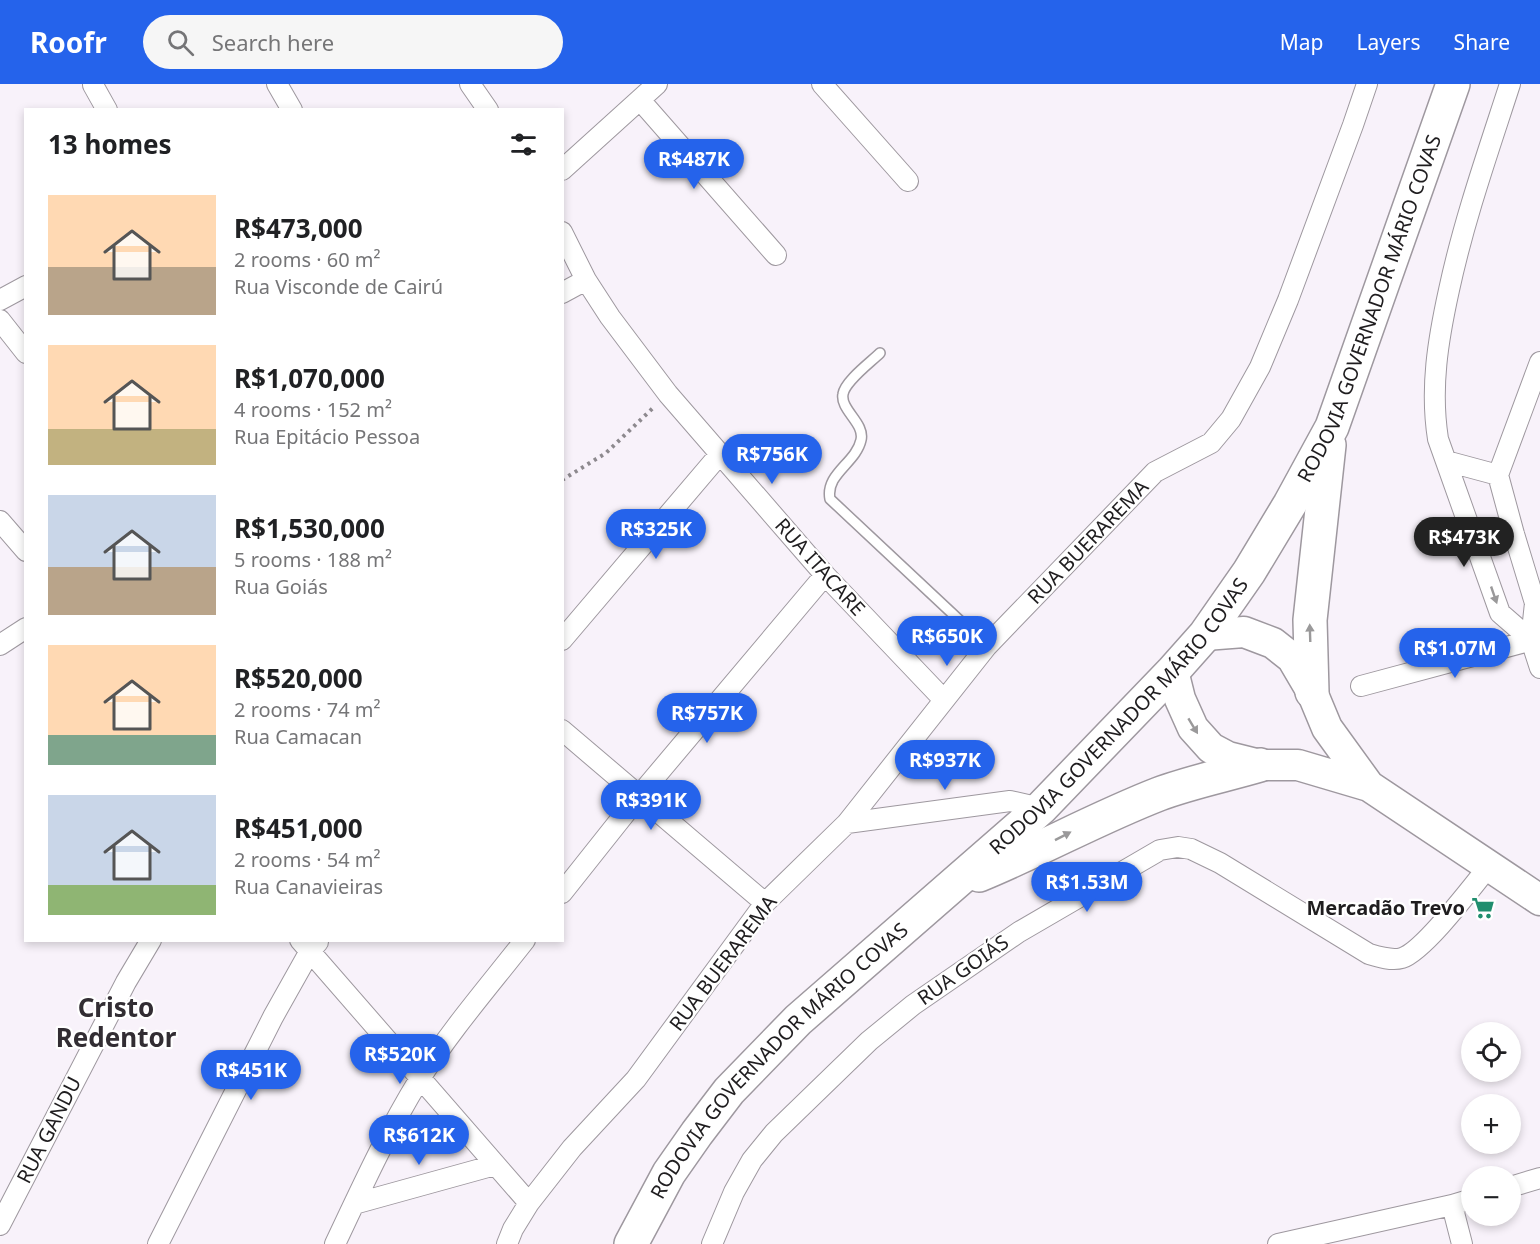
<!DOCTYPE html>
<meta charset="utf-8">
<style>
body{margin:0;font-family:"Noto Sans",sans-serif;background:#f6f6f6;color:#202124;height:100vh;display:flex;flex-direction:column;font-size:22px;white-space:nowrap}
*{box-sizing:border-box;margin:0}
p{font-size:20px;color:#757577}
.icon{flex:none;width:33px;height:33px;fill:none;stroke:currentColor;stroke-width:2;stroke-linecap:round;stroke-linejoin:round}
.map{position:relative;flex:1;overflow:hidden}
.side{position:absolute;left:24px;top:24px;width:540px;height:834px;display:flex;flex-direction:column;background:#fff;border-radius:0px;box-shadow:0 3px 9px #0003}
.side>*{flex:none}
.fabs{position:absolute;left:1461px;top:938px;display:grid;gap:12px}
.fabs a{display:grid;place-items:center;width:60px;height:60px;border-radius:50%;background:#fff;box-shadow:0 3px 9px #0003;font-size:30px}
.price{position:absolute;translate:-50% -51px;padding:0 14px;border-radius:21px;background:#2563eb;color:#fff;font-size:20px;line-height:39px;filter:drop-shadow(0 2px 3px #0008)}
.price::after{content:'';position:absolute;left:50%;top:36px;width:18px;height:14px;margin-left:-9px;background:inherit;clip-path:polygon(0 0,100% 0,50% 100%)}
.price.current{background:#222;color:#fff}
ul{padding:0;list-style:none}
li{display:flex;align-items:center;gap:18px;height:150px;padding:0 24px}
li span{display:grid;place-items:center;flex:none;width:168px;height:120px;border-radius:0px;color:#555}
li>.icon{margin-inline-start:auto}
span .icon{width:72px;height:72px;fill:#fffc;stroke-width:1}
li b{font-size:26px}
h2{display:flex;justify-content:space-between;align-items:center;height:72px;padding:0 24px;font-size:26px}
header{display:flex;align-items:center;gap:36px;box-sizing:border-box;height:84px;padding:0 30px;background:#2563eb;color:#fff}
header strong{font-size:28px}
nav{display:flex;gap:33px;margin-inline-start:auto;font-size:21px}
.search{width:420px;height:54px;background:#f6f6f6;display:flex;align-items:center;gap:15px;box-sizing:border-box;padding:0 21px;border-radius:33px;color:#757577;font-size:22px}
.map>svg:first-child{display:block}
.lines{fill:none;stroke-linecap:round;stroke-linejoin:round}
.lane-casing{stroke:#9e989f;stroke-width:12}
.street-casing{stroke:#9e989f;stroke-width:22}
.primary-casing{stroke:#9e989f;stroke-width:33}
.highway-casing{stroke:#9e989f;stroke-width:36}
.path{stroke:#8d898e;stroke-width:4;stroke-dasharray:3 4.5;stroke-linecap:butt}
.lane{stroke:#fff;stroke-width:9}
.street{stroke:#fff;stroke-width:20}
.primary{stroke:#fff;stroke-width:30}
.highway{stroke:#fff;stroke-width:33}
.oneway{fill:#9a999a}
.labels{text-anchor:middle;stroke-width:4.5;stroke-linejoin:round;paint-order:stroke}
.street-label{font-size:20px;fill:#1f1d1f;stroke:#fff}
.poi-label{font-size:20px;font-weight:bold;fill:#1f1d1f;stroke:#fff;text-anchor:end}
.district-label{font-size:26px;font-weight:bold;fill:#322d33;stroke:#fff}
</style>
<header>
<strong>Roofr</strong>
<div class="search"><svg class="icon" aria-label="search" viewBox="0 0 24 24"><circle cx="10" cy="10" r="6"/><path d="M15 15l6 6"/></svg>Search here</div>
<nav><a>Map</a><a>Layers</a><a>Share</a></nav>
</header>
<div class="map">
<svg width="1540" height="1160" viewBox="0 0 1540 1160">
<rect width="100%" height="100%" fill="#f8f2fa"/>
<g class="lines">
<g class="lane-casing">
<path id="lane" d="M 880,269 C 871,278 845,297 843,310 C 840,326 865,339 861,356 C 856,379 825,390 830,415 L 987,562"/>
</g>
<g class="street-casing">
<path id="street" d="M 277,0 L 292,26
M 470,0 L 488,26
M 822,0 L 908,97
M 1510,0 C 1488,68 1464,136 1449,206 C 1438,256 1430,304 1438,355 L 1500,529 L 1531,556
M 93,1 L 107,26
M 640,16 L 776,171
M 562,86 L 657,0
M 562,148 L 586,196 L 610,233 L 668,310 L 825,491 L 944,616
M 562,209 L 586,196
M 0,216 L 26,202
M 0,236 L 26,269
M 1446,377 L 1498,391
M 1498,391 L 1514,450 L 1535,519 L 1531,556 L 1540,584
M 1498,391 L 1540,278
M 0,437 L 26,467
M 562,556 L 720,370
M 0,561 L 26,544
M 1361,602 L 1540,554
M 562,646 L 765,819
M 847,739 L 1010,717 L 1041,724
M 562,809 L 639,712 L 825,491
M 300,856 L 529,1119
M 1510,1103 L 1540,1094
M 354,1120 L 495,1081
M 1452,1121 L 1462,1160
M 0,1141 L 126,898 L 151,856
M 158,1160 L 273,933 L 310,867 L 318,858
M 335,1160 C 361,1105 387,1048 419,996 C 450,947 489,902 525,856
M 507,1160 L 513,1145 L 529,1119 L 572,1064 L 636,995 L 765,819 L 847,739 L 987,562 L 1155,388 L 1211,359 L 1231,335 L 1260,283 L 1288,216 L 1353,41 L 1367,0
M 712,1160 L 734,1108 L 752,1076 L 774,1049 L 869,957 L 913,921 L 1019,848 L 1160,766 L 1178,763 L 1191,765 L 1220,779 L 1369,870 C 1379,873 1392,877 1402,874 C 1424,867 1472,803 1489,782
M 1278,1160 L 1452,1121 L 1472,1115"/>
</g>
<g class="primary-casing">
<path id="primary" d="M 1205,551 L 1244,548 L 1273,559 L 1292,574 L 1312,608 L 1327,644 L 1369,702
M 1173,587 L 1180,615 L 1193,644 L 1211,664 L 1228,673 L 1260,681 L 1298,681 L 1369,702 L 1540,816"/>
</g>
<g class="highway-casing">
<g id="highway">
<path d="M 1312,608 L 1310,536 L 1329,361"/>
<path d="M 979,791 C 1040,766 1097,734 1159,710 C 1191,698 1226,691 1260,681"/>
<path id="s1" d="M 631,1160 L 669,1089 L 697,1049 L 729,1007 L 798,936 L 1041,724 L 1173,587 L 1205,551 L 1249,488 L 1290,420 L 1332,343 L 1453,0"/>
</g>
</g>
<path class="path" d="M 562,396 L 606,369 L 654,323"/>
<use href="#lane" class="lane"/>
<use href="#street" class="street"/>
<use href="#primary" class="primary"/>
<use href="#highway" class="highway"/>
</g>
<defs><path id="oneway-solid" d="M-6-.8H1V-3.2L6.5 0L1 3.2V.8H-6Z" transform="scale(1.5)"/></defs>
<g class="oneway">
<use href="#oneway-solid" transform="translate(1494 511) rotate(71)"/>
<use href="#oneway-solid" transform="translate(1310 549) rotate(-92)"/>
<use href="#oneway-solid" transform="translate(1193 642) rotate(59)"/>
<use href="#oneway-solid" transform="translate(1063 752) rotate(-27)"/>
</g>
<defs>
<g id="supermarket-bare" transform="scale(1.8)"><path d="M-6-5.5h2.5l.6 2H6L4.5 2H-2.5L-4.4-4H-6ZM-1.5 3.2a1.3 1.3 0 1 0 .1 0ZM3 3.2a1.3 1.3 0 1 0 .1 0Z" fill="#208e6e" stroke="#fff" stroke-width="2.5" paint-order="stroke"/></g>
</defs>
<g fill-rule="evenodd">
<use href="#supermarket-bare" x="1483" y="824"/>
</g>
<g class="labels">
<g class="street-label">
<text dy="7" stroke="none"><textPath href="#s1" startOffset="1210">RODOVIA GOVERNADOR MÁRIO COVAS</textPath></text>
<text transform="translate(1088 458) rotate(-46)" y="7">RUA BUERAREMA</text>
<text transform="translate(820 483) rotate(48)" y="7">RUA ITACARE</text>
<text dy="7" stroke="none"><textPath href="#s1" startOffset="724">RODOVIA GOVERNADOR MÁRIO COVAS</textPath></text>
<text transform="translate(723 879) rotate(-53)" y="7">RUA BUERAREMA</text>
<text transform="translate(963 886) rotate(-35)" y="7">RUA GOIÁS</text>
<text dy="7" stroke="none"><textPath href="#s1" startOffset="238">RODOVIA GOVERNADOR MÁRIO COVAS</textPath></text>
<text transform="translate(49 1046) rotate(-63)" y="7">RUA GANDU</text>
</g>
<g class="poi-label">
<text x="1465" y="831">Mercadão Trevo</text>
</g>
<g class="district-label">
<text x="116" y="933">Cristo<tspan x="116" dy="30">Redentor</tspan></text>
</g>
</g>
</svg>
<div class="fabs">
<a><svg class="icon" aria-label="locate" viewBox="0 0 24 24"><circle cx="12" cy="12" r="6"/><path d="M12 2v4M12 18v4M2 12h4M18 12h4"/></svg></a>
<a>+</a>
<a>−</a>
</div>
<b class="price" style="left:694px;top:106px">R$487K</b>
<b class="price" style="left:772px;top:401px">R$756K</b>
<b class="price" style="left:656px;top:476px">R$325K</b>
<b class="price current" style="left:1464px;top:484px">R$473K</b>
<b class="price" style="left:947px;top:583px">R$650K</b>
<b class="price" style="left:1455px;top:595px">R$1.07M</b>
<b class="price" style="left:707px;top:660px">R$757K</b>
<b class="price" style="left:945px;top:707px">R$937K</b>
<b class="price" style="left:651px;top:747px">R$391K</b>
<b class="price" style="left:1087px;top:829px">R$1.53M</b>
<b class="price" style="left:400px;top:1001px">R$520K</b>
<b class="price" style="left:251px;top:1017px">R$451K</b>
<b class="price" style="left:419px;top:1082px">R$612K</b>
<section class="side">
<h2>13 homes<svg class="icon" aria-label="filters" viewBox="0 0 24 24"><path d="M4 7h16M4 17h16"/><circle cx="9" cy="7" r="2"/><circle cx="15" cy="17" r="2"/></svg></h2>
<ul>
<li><span style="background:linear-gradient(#ffd9b3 60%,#b9a48a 0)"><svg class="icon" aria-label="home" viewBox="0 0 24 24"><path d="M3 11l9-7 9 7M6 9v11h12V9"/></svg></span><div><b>R$473,000</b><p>2 rooms · 60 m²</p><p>Rua Visconde de Cairú</p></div></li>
<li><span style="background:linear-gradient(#ffd9b3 70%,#c2b280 0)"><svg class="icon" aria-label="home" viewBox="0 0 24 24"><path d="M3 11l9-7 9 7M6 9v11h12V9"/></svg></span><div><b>R$1,070,000</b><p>4 rooms · 152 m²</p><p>Rua Epitácio Pessoa</p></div></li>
<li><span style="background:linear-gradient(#c9d6e8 60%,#b9a48a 0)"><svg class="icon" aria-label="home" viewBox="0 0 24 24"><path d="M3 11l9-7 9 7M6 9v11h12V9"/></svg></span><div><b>R$1,530,000</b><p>5 rooms · 188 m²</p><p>Rua Goiás</p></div></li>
<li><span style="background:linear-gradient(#ffd9b3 75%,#7fa58c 0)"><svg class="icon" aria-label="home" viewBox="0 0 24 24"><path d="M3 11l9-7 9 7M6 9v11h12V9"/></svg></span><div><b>R$520,000</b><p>2 rooms · 74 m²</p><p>Rua Camacan</p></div></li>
<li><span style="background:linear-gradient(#c9d6e8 75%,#8fb573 0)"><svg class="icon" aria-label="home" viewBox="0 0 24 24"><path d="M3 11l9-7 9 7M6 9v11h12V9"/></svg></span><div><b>R$451,000</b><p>2 rooms · 54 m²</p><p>Rua Canavieiras</p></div></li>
</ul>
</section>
</div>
